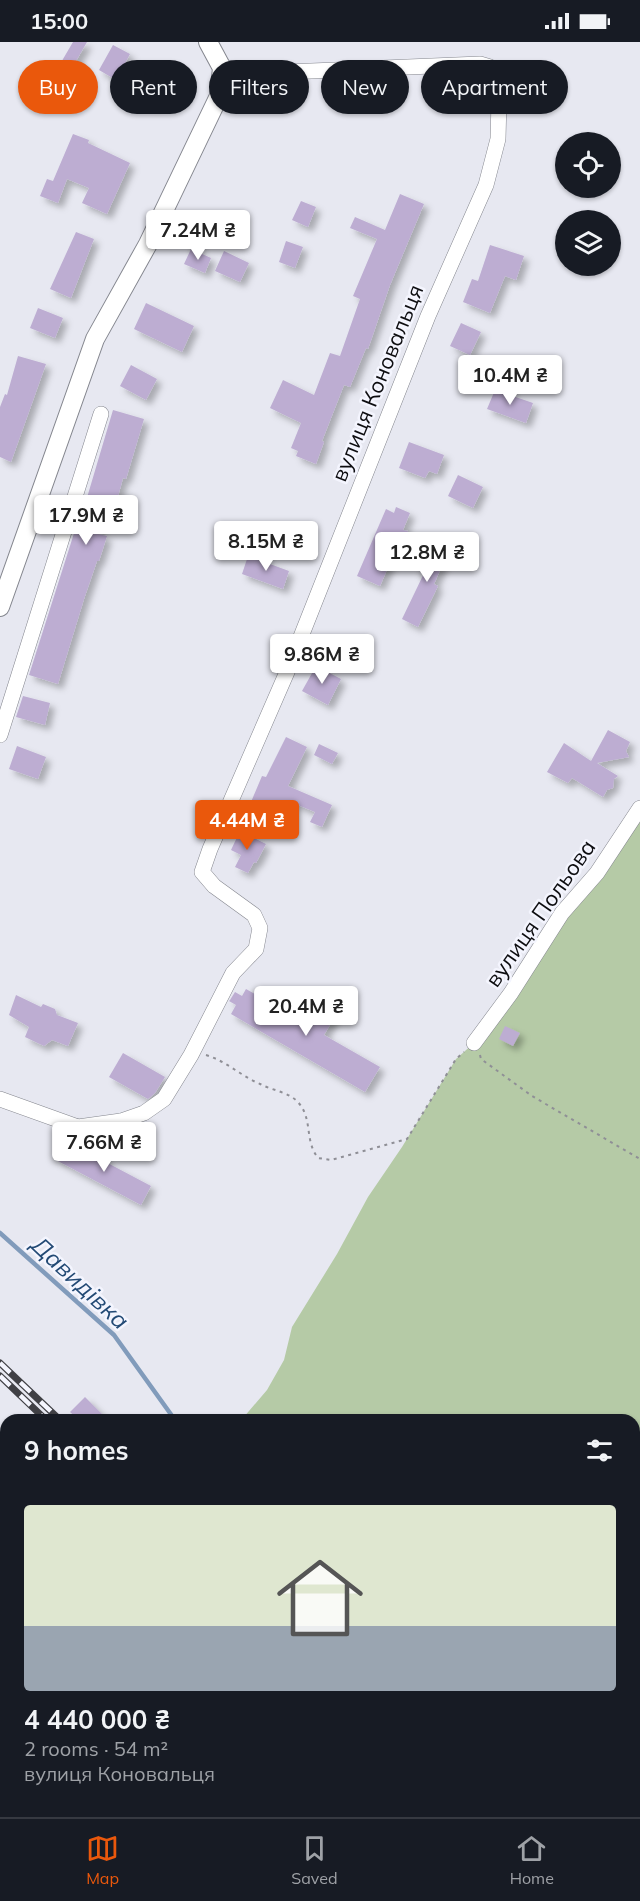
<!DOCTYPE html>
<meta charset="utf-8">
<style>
body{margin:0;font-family:Mulish,sans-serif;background:#242831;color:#f1f3f6;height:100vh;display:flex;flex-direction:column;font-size:22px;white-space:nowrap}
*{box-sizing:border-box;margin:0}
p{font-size:20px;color:#9ea1a6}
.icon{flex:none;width:33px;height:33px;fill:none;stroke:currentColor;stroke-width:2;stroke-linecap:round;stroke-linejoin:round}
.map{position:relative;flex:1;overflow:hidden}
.details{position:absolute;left:0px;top:1372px;width:640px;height:404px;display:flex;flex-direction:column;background:#171b24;border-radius:18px 18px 0 0;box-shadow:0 2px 4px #0004}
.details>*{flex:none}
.top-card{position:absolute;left:18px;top:18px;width:604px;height:54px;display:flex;gap:12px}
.controls{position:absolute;left:555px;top:90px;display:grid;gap:12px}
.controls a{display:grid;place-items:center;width:66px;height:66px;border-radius:50%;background:#171b24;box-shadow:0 2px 4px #0004;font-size:30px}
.price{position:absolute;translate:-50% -51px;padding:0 14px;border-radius:6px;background:#fff;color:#222;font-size:20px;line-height:39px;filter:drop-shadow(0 2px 3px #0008)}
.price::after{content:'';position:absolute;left:50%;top:36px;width:18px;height:14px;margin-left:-9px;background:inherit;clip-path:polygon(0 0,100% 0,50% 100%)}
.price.active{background:#ea580c;color:#fff}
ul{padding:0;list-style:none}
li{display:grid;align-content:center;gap:12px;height:318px;padding:0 24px}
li+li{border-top:2px solid #363941}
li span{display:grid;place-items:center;height:186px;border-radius:6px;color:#555}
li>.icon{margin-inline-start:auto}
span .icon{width:108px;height:108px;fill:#fffc;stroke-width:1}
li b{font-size:26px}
h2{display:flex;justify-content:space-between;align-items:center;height:72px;padding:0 24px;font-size:26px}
.chip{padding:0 21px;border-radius:27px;background:#171b24;box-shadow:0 2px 4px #0004;font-size:21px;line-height:54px}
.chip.active{background:#ea580c;color:#fff}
.status{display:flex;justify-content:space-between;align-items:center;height:42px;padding:0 30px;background:#171b24;direction:ltr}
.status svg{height:16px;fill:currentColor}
.tabs{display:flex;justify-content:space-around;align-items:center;height:84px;border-top:2px solid #363941;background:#171b24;font-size:16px;color:#9ea1a6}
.tabs a{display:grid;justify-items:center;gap:3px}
.tabs .active{color:#ea580c}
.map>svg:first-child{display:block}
.built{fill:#d8dbeb}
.green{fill:#b5caa6}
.water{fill:#819bbb}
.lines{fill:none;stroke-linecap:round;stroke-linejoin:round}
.stream{stroke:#819bbb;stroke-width:4.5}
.building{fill:#bdadd2;filter:url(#shadow)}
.service-casing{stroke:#84868e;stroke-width:9}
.minor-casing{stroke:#84868e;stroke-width:16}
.tertiary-casing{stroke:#84868e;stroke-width:20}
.path{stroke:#8f8f96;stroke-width:2;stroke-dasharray:3 4.5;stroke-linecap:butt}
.service{stroke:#fff;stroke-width:8}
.minor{stroke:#fff;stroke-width:15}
.tertiary{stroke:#fff;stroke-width:18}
.rail-casing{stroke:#404045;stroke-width:7}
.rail{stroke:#f4f5fe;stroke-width:4.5;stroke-dasharray:14;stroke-linecap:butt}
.labels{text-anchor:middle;stroke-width:5;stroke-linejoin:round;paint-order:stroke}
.street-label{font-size:22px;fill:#0d0d10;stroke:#f4f5fe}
.water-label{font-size:24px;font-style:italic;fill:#234a75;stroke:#f4f5fe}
</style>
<div class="status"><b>15:00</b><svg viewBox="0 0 49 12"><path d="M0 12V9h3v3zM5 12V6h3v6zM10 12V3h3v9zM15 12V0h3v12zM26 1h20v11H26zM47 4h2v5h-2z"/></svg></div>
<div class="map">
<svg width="640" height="1775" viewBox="0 0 640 1775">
<defs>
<filter id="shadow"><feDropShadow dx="5" dy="5" stdDeviation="3" flood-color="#0004"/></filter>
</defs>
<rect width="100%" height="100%" fill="#e7e8f1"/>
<path class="built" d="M 640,1493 L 640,1607 L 635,1602 L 634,1499 Z"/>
<path class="green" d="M 640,766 L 640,1437 L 635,1444 L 634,1378 L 238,1378 L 243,1376 L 267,1348 L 284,1318 L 292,1285 L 337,1212 L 368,1155 L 402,1105 L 456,1017 L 474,1001 Z"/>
<path class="water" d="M 478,1770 L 625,1770 L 638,1775 L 483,1775 Z"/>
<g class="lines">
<path class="stream" d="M 0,1191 L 114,1293 L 175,1378
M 0,1631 L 6,1637
M 141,1770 L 146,1775"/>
</g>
<path class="building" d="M 73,0 L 87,0 L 76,19 L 84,24 L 75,40 L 56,29 Z
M 113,3 L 130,12 L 116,38 L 99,28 Z
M 147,31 L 166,40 L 154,64 L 135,54 Z
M 73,92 L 89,98 L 88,101 L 130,121 L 107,172 L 82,161 L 89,146 L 67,137 L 58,161 L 40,154 L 47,137 L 53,139 Z
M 400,152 L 424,162 L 390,243 L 368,307 L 366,306 L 350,345 L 344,343 L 322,399 L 324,400 L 316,422 L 296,414 L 298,409 L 291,406 L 301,381 L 270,366 L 283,338 L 314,353 L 330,311 L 340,314 L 360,257 L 353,254 L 377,197 L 350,186 L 355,175 L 385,188 Z
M 301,159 L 316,165 L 308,185 L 292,178 Z
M 76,190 L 94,197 L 71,256 L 50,247 Z
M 286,199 L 303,205 L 295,226 L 279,220 Z
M 490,203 L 524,214 L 516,238 L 505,234 L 490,271 L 463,260 L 472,237 L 478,239 Z
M 191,207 L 211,216 L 205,231 L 184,222 Z
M 224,209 L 249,221 L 240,240 L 215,229 Z
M 146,261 L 194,284 L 182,310 L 134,287 Z
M 38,266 L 63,276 L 55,296 L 30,286 Z
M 461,281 L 481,290 L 470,313 L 450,304 Z
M 18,314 L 46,322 L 11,420 L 0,415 L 0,365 L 5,352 L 7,353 Z
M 131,323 L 157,337 L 146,358 L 120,344 Z
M 495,348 L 533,361 L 526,381 L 487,367 Z
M 113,368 L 144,377 L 126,437 L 123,436 L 113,473 L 104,470 L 98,492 L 107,494 L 99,519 L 97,519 L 84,557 L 58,642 L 29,633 L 76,485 L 78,486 Z
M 409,400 L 444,413 L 437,432 L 429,429 L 425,436 L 399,426 Z
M 458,433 L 483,445 L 473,466 L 448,454 Z
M 396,465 L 410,471 L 403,488 L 408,489 L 403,501 L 399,500 L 380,544 L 357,534 L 386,467 L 394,471 Z
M 437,494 L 452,501 L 434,542 L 438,544 L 418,585 L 402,577 L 428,523 L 425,522 Z
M 248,514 L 289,529 L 283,547 L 242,532 Z
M 316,624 L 341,637 L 328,663 L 302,649 Z
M 23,654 L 50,661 L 45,683 L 16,675 Z
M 608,688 L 630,700 L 626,709 L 629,715 L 597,721 L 618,734 L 614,737 L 613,746 L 607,748 L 603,755 L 572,736 L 568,741 L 547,730 L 564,701 L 591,719 Z
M 286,695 L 307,705 L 288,744 L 332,763 L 322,785 L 310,780 L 315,770 L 288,759 L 282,773 L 251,760 L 262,734 L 266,735 Z
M 319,702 L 338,711 L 332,722 L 314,713 Z
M 17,704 L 46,715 L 38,737 L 9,727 Z
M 240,789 L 266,802 L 256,821 L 254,820 L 248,831 L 235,825 L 241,813 L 231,808 Z
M 246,947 L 300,978 L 313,957 L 337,971 L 324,993 L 380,1025 L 365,1050 L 231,972 L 236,963 L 229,959 L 230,958 L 235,950 L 242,954 Z
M 16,953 L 41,965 L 43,962 L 55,967 L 57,973 L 78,981 L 68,1004 L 52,998 L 44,1004 L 25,995 L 29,985 L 9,973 Z
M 505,984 L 520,991 L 513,1004 L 499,997 Z
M 123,1011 L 165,1035 L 155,1051 L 148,1057 L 109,1035 Z
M 66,1099 L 151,1144 L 141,1163 L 56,1118 Z
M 85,1355 L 108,1378 L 79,1378 L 70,1370 Z"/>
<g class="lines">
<g class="service-casing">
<path id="service" d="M 634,1457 L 640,1450
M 634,1547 L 640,1551"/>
</g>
<g class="minor-casing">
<path id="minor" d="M 0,693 L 101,372
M 474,1001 L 511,951 L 562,871 L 597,831 L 640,766
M 0,1057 L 78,1085 L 121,1079 L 144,1071 L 164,1057 L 191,1013 L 233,931 L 256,907 L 260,886 L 254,873 L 214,844 L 202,830 L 210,807 L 287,630 L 428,274 L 486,143 L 498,97 L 499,58 L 496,34 L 490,25 L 480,22 L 287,30 L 222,26
M 0,1666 L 6,1672
M 103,1770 L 108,1775"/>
</g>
<g class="tertiary-casing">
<path id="tertiary" d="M 0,565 L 95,297 L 148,202 L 219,54 L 222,26 L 208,0"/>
</g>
<path class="path" d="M 206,1013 C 226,1019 241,1034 260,1042 C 273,1049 292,1050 301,1064 C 312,1080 305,1099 318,1116 L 331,1118 L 407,1097 L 456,1017 L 464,1010
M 480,1013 L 481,1017 L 532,1054 L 640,1117"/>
<use href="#service" class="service"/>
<use href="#minor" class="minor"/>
<use href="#tertiary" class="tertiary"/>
<g class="rail-casing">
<path id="rail" d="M 0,1321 L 60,1378
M 0,1334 L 46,1378
M 449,1770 L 454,1775
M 463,1770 L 468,1775"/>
</g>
<use href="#rail" class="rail"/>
</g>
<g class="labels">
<g class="street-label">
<text transform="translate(377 341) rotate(-68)" y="8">вулиця Коновальця</text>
<text transform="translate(540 871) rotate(-55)" y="8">вулиця Польова</text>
</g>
<g class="water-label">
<text transform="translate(80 1241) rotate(43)" y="8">Давидівка</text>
</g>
</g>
</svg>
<div class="controls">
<a><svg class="icon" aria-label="locate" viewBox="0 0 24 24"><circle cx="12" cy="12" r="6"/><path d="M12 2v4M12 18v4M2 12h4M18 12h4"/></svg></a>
<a><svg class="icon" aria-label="layers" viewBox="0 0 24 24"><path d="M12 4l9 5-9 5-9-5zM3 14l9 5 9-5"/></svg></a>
</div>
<b class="price" style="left:198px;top:219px">7.24M ₴</b>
<b class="price" style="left:510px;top:364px">10.4M ₴</b>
<b class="price" style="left:86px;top:504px">17.9M ₴</b>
<b class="price" style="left:266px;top:530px">8.15M ₴</b>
<b class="price" style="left:427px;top:541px">12.8M ₴</b>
<b class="price" style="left:322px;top:643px">9.86M ₴</b>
<b class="price active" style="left:247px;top:809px">4.44M ₴</b>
<b class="price" style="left:306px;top:995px">20.4M ₴</b>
<b class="price" style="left:104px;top:1131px">7.66M ₴</b>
<div class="top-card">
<a class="chip active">Buy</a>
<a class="chip">Rent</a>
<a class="chip">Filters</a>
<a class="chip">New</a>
<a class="chip">Apartment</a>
</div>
<section class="details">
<h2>9 homes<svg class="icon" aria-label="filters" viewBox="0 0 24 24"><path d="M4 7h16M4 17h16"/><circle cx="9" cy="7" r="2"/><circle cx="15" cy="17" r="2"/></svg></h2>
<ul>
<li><span style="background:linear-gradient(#dfe7d0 65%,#9aa5b1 0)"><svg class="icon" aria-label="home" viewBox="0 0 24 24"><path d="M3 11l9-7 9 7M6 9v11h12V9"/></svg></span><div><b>4 440 000 ₴</b><p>2 rooms · 54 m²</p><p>вулиця Коновальця</p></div></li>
</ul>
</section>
</div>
<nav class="tabs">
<a class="active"><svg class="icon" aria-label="map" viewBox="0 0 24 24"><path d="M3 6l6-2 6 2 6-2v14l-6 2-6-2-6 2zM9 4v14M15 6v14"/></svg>Map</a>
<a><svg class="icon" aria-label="saved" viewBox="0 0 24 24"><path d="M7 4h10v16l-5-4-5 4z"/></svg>Saved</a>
<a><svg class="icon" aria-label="home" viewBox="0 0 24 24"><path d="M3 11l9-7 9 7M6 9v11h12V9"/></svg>Home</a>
</nav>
